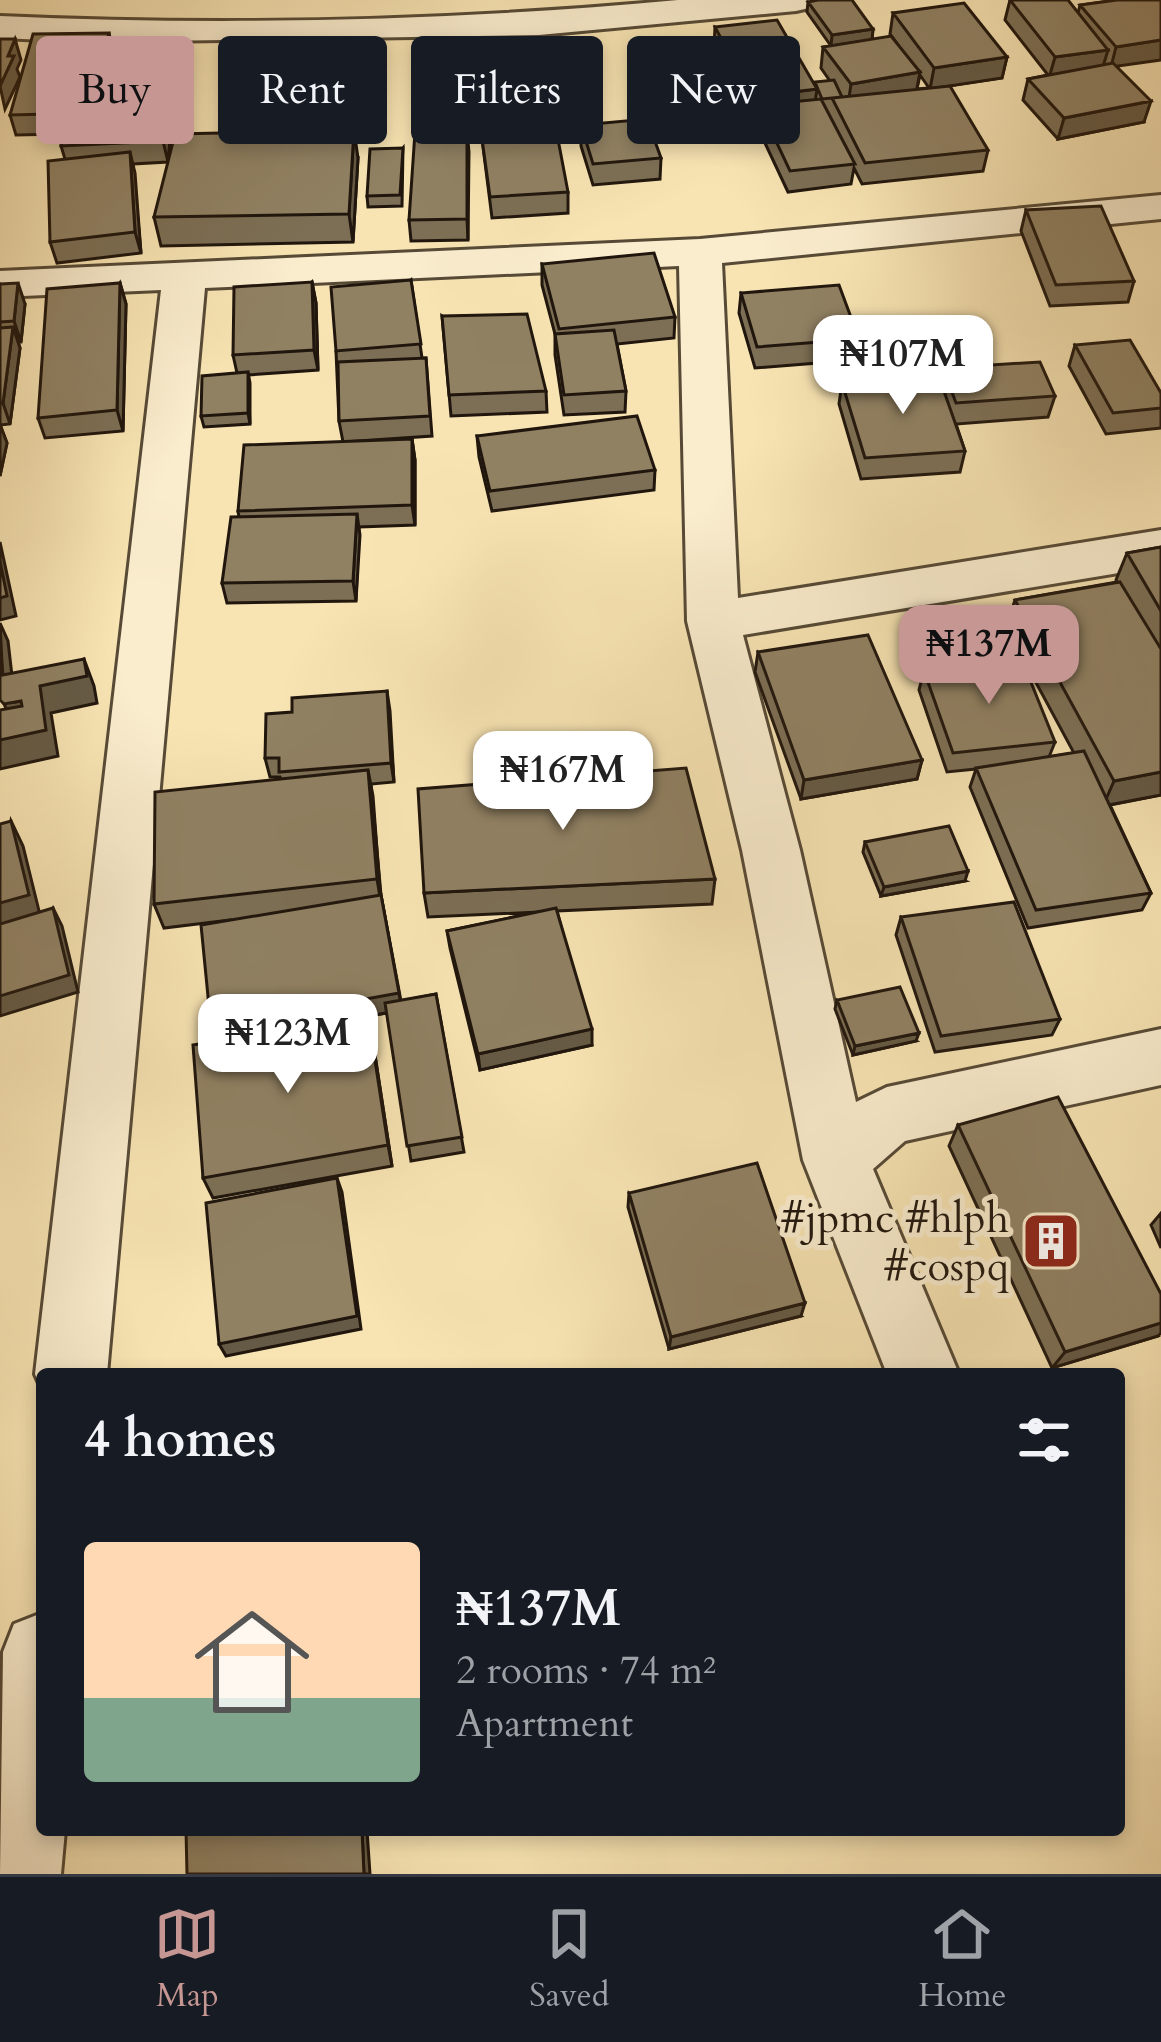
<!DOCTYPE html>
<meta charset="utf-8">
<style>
body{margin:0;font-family:Cardo,serif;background:#20242c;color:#f1f3f6;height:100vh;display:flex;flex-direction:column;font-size:45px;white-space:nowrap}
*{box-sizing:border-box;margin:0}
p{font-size:39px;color:#9ea1a6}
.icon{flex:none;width:66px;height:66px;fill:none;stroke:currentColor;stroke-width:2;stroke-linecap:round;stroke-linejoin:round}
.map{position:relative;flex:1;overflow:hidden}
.sheet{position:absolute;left:36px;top:1368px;width:1089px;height:468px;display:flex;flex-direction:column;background:#171b24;border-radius:12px;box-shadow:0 6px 18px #0003}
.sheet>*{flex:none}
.hud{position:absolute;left:36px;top:36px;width:1089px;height:108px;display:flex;gap:24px}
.price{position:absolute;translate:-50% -102px;padding:0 27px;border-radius:24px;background:#fff;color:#222;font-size:39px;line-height:78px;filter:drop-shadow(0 3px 6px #0008)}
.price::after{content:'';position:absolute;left:50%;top:72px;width:36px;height:27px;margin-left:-18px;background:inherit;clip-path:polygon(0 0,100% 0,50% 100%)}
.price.active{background:#c59692;color:#111}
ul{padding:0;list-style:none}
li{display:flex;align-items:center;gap:36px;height:300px;padding:0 48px}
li+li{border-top:3px solid #363941}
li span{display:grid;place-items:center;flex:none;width:336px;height:240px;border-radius:12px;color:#555}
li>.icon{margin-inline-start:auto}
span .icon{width:144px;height:144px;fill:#fffc;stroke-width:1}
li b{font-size:51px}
h2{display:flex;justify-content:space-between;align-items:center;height:144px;padding:0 48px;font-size:51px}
.pill{padding:0 42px;border-radius:12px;background:#171b24;box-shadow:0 6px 18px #0003;font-size:42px;line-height:108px}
.pill.active{background:#c59692;color:#111}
.tab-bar{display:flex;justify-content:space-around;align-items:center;height:168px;border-top:3px solid #363941;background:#171b24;font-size:33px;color:#9ea1a6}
.tab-bar a{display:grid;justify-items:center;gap:6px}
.tab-bar .active{color:#c59692}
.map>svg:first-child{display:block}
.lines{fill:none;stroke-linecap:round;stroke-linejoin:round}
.minor-casing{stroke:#564a36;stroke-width:6}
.minor{fill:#faedce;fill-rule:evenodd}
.wall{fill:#7c6f55;stroke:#20160d;stroke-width:3;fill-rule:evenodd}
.shaded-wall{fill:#655a45;stroke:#20160d;stroke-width:3}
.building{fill:#908163;stroke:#20160d;stroke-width:3}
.labels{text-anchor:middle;stroke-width:10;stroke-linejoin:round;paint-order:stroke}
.poi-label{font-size:42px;fill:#20160d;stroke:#faedce;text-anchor:end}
</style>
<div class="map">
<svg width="1161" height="1874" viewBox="0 0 1161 1874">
<rect width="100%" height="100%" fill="#f8e4b3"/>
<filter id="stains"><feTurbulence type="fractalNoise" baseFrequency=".00167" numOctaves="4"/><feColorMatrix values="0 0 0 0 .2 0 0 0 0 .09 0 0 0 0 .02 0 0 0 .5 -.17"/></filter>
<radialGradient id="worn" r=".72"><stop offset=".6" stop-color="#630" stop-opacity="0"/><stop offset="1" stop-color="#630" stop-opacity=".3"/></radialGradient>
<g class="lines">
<g class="minor-casing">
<path id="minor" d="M 678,0 L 814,0 L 809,8 L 796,11 L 539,35 L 91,42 L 0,38 L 0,16 C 225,26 454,21 678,0 Z
M 1161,195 L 1161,219 L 722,263 L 738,598 L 1161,530 L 1161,566 L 743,635 L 800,850 L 856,1102 L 887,1087 L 1161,1029 L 1161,1085 L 905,1141 L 873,1169 L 959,1374 L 887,1374 L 803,1160 L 742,850 L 687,621 L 679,266 L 205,288 L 107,1374 L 42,1374 L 42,1390 L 35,1374 L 161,290 L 0,297 L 0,271 L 700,239 Z
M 42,1613 L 42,1830 L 65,1830 L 61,1874 L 0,1874 L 3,1652 L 14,1624 Z"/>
</g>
<use href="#minor" class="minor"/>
</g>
<path class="wall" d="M 1010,0 L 1078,13 L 1080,5 L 1117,0 L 1117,66 L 1144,122 L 1058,139 L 1023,100 L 1028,79 L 1048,75 L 1005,20 Z
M 808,2 L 873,29 L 872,39 L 896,42 L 890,34 L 893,13 L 1007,57 L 1002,78 L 947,86 L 988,150 L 983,171 L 862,184 L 854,168 L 851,184 L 788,192 L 757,126 L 758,117 L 751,117 L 739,96 L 738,113 L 673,125 L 639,74 L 639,53 L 732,82 L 714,47 L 715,27 L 815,85 L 830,81 L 821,68 L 823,47 L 831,46 L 807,12 ZM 920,75 L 929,88 L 917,89 Z
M 494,43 L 498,132 L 467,133 L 468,240 L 411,241 L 409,220 L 435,132 L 434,116 L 415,117 L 413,96 L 421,71 Z
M 114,53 L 97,121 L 165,118 L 170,139 L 168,162 L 133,164 L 141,253 L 57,263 L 50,242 L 65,159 L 61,146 L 63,134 L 16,135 L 10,115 Z
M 581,125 L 661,158 L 660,179 L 593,185 L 581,146 Z
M 482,139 L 568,192 L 568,213 L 492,218 Z
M 403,148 L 402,206 L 368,207 L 367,196 Z
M 358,158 L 353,242 L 161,246 L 154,217 Z
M 1026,210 L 1134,281 L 1128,302 L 1050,306 L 1021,231 Z
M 542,264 L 675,317 L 674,338 L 617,344 L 626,391 L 625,412 L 564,415 L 555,355 L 555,334 L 542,285 Z
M 411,280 L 422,358 L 426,358 L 432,436 L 343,442 L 339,421 L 336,351 Z
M 312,282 L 316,303 L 318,370 L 248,375 L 250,424 L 204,427 L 201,416 L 237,373 L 233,355 Z
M 120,283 L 126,304 L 123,431 L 45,438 L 38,418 Z
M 0,284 L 25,304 L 21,342 L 18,342 L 20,348 L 10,424 L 0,425 L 7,443 L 0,476 Z
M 741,293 L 859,339 L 855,360 L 755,368 L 739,313 Z
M 442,316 L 546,391 L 547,412 L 451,416 Z
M 1075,345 L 1161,393 L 1161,428 L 1106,434 L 1069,366 Z
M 943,368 L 1055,396 L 1048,417 L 956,424 L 965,451 L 960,472 L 861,479 L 839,404 L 842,383 L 940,380 Z
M 477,436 L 655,470 L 654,490 L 492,511 L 479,457 Z
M 412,439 L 415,460 L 415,525 L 359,527 L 356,601 L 227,603 L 222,583 L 239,517 L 238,511 Z
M 1161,547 L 1161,795 L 1110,805 L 1151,893 L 1142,910 L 1028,928 L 970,787 L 976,769 L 947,772 L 919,690 L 924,671 L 1055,742 L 1049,757 L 1074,753 L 1006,627 L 1015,600 L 1117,582 L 1116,580 L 1127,553 Z
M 758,652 L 922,760 L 917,779 L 801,799 L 755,672 Z
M 387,691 L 394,782 L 371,784 L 381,895 L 401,1001 L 436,994 L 464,1152 L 411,1161 L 387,1013 L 369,1016 L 392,1166 L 213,1198 L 203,1178 L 217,1041 L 211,1027 L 230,920 L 164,928 L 154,904 L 281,779 L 280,777 L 270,777 L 265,758 L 292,712 Z
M 865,842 L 965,881 L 881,896 L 863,852 Z
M 715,879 L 712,904 L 557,911 L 592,1045 L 480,1070 L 450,948 L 447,931 L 539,912 L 428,917 L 424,893 Z
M 901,917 L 1060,1019 L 1052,1035 L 935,1052 L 896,935 Z
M 837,1000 L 916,1041 L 853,1055 L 835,1009 Z
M 958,1125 L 1158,1336 L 1052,1368 L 949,1146 Z
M 629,1193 L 801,1316 L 669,1349 L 628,1207 Z
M 1161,1213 L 1161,1248 L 1151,1225 Z"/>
<path class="shaded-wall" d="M 873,29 L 872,40 L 831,46 L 832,35 Z
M 109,33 L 114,53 L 94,134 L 88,113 Z
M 15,39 L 21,60 L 17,69 L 20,77 L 5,109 L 0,86 L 8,56 Z
M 1161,40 L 1161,60 L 1111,67 L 1116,47 Z
M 1108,50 L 1102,70 L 1049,78 L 1055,57 Z
M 1007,57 L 1002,78 L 930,89 L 934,68 Z
M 920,72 L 916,93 L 848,105 L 851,84 Z
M 817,89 L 814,110 L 759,105 L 758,117 L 751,117 L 752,97 Z
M 739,93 L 738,113 L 673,125 L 674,105 Z
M 1151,101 L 1144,122 L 1058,139 L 1064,118 Z
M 165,118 L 170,139 L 168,162 L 163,141 Z
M 354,130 L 358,158 L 353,242 L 349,214 Z
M 467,131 L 469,152 L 468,240 L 467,219 Z
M 130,152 L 135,173 L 141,253 L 135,232 Z
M 312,282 L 316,303 L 318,370 L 314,350 Z
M 18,283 L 25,304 L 21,342 L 14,321 Z
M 120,283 L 126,304 L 123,431 L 117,410 Z
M 13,327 L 20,348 L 10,424 L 3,403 Z
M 248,372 L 250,383 L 250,424 L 248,413 Z
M 0,424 L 7,443 L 0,476 Z
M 412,439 L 415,460 L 415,525 L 412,505 Z
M 357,514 L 360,535 L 356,601 L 353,581 Z
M 0,542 L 16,616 L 0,620 Z
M 0,623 L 8,641 L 15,702 L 21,701 L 33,727 L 16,730 L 4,704 Z
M 84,659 L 94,686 L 97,703 L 51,713 L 58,756 L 0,769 L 0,740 L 40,686 Z
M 387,691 L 390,711 L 394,782 L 391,763 Z
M 922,760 L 917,779 L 801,799 L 804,780 Z
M 368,770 L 373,796 L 381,903 L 377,879 Z
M 1161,772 L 1161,795 L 1103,806 L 1114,781 Z
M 11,821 L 23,846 L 41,919 L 0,932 L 0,903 Z
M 968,871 L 965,881 L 881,896 L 884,887 Z
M 381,895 L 402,1010 L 369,1016 L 392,1166 L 388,1145 L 218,1044 L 211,1027 Z
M 53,908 L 62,926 L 78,992 L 0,1016 L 0,996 Z
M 592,1029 L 592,1045 L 480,1070 L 478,1054 Z
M 919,1033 L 916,1041 L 853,1055 L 855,1046 Z
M 337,1178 L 342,1192 L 361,1329 L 226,1356 L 219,1344 Z
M 805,1303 L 801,1316 L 669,1349 L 671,1337 Z
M 1161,1323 L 1161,1333 L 1158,1336 L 1052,1368 L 1065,1352 Z
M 362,1830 L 367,1830 L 370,1874 L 364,1874 Z"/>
<path class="building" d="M 818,0 L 852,0 L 873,29 L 832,35 L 808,2 Z
M 1010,0 L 1068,0 L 1108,50 L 1055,57 Z
M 1117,0 L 1161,0 L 1161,40 L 1116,47 L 1080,5 Z
M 964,3 L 1007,57 L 934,68 L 893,13 Z
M 777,20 L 817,89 L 752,97 L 715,27 Z
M 109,33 L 88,113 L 10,115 L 33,34 Z
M 891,36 L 920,72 L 851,84 L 823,47 Z
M 0,39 L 15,39 L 8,56 L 14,56 L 0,86 Z
M 703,42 L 739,93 L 674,105 L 639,53 Z
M 494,43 L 497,111 L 434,113 L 433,95 L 413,96 L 413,71 L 421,71 L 421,45 Z
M 1113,63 L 1151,101 L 1064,118 L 1028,79 Z
M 834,80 L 842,97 L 822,99 L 815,82 Z
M 950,86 L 988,150 L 865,163 L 832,98 Z
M 821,99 L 855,164 L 790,171 L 759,105 Z
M 165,118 L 163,141 L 61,146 L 64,123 Z
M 647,119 L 661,158 L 593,164 L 581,125 Z
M 354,130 L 349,214 L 154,217 L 175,134 Z
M 467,131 L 467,219 L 409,220 L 415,132 Z
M 557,134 L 568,192 L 490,197 L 482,139 Z
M 403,148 L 400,195 L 367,196 L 370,149 Z
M 130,152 L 135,232 L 50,242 L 48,161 Z
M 1101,206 L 1134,281 L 1056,285 L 1026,210 Z
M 654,253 L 675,317 L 559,329 L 542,264 Z
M 411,280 L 421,344 L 336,351 L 331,287 Z
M 312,282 L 314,350 L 233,355 L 234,287 Z
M 18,283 L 14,321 L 0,322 L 0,284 Z
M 120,283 L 117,410 L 38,418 L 47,289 Z
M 839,285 L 859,339 L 757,347 L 741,293 Z
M 527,314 L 546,391 L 449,395 L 442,316 Z
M 13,327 L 3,403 L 0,403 L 0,328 Z
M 614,330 L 626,391 L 564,395 L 555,334 Z
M 1130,340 L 1161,393 L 1161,408 L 1113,413 L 1075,345 Z
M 426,358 L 430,416 L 339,421 L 338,362 Z
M 1040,362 L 1055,396 L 956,403 L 943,368 Z
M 248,372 L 248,413 L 201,416 L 202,376 Z
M 939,377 L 965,451 L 865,458 L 842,383 Z
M 637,416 L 655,470 L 490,491 L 477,436 Z
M 412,439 L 412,505 L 238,511 L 244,445 Z
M 357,514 L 353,581 L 222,583 L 231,517 Z
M 1161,547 L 1161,611 L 1127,553 Z
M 0,561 L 7,596 L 0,598 Z
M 1120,582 L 1161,649 L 1161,772 L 1114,781 L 1015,600 Z
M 868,635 L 922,760 L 804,780 L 758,652 Z
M 0,648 L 3,675 L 84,659 L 87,676 L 40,686 L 46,730 L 0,740 L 0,710 L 22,706 L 21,701 L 4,704 L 0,700 Z
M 1022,660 L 1055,742 L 953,753 L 924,671 Z
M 387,691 L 391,763 L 279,772 L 279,758 L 265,758 L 266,714 L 292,712 L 292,698 Z
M 1084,751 L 1151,893 L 1036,910 L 976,768 Z
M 686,768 L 715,879 L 424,893 L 418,789 Z
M 368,770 L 377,879 L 154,904 L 155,792 Z
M 11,821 L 29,895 L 0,903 L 0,824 Z
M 949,826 L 968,871 L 884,887 L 865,842 Z
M 381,895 L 399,993 L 211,1027 L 201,925 Z
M 1014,902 L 1060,1019 L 941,1036 L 901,917 Z
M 53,908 L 69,975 L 0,996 L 0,924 Z
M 556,908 L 592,1029 L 478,1054 L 447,931 Z
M 900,987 L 919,1033 L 855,1046 L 837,1000 Z
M 436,994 L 462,1137 L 407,1146 L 385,1003 Z
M 368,1015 L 388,1145 L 203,1178 L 193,1045 Z
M 1058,1097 L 1161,1294 L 1161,1323 L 1065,1352 L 958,1125 Z
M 757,1163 L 805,1303 L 671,1337 L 629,1193 Z
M 337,1178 L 357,1316 L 219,1344 L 206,1203 Z
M 186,1830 L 362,1830 L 364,1874 L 187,1874 Z"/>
<defs>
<g id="building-square" transform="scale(3)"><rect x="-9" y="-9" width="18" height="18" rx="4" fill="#8f2418" stroke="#faedce"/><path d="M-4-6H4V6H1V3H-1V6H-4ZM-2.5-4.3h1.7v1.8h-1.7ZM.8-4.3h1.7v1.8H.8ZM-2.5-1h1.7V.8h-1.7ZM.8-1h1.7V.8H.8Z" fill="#fff"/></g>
</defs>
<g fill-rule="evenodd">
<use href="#building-square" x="1051" y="1241"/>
</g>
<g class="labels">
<g class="poi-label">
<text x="1009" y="1232">#jpmc #hlph<tspan x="1009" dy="48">#cospq</tspan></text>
</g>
</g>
<rect width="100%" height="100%" filter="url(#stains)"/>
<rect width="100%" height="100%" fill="url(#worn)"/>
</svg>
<b class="price" style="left:903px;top:417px">₦107M</b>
<b class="price active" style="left:989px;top:707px">₦137M</b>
<b class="price" style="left:563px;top:833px">₦167M</b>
<b class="price" style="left:288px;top:1096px">₦123M</b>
<div class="hud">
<a class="pill active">Buy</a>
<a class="pill">Rent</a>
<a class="pill">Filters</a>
<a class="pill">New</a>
</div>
<section class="sheet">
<h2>4 homes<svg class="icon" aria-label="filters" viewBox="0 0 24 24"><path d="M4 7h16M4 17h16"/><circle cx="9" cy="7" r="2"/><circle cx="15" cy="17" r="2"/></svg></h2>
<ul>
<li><span style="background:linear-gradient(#ffd9b3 65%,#7fa58c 0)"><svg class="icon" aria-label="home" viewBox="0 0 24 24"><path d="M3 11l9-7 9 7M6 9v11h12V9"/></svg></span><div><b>₦137M</b><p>2 rooms · 74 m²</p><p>Apartment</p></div></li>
</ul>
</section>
</div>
<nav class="tab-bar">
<a class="active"><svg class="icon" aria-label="map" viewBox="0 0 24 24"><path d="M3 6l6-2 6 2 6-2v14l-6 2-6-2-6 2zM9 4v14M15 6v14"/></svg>Map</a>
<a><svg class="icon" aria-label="saved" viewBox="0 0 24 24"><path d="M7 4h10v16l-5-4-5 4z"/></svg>Saved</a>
<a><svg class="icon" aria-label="home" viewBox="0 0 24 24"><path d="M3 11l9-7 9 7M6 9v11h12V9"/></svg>Home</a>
</nav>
